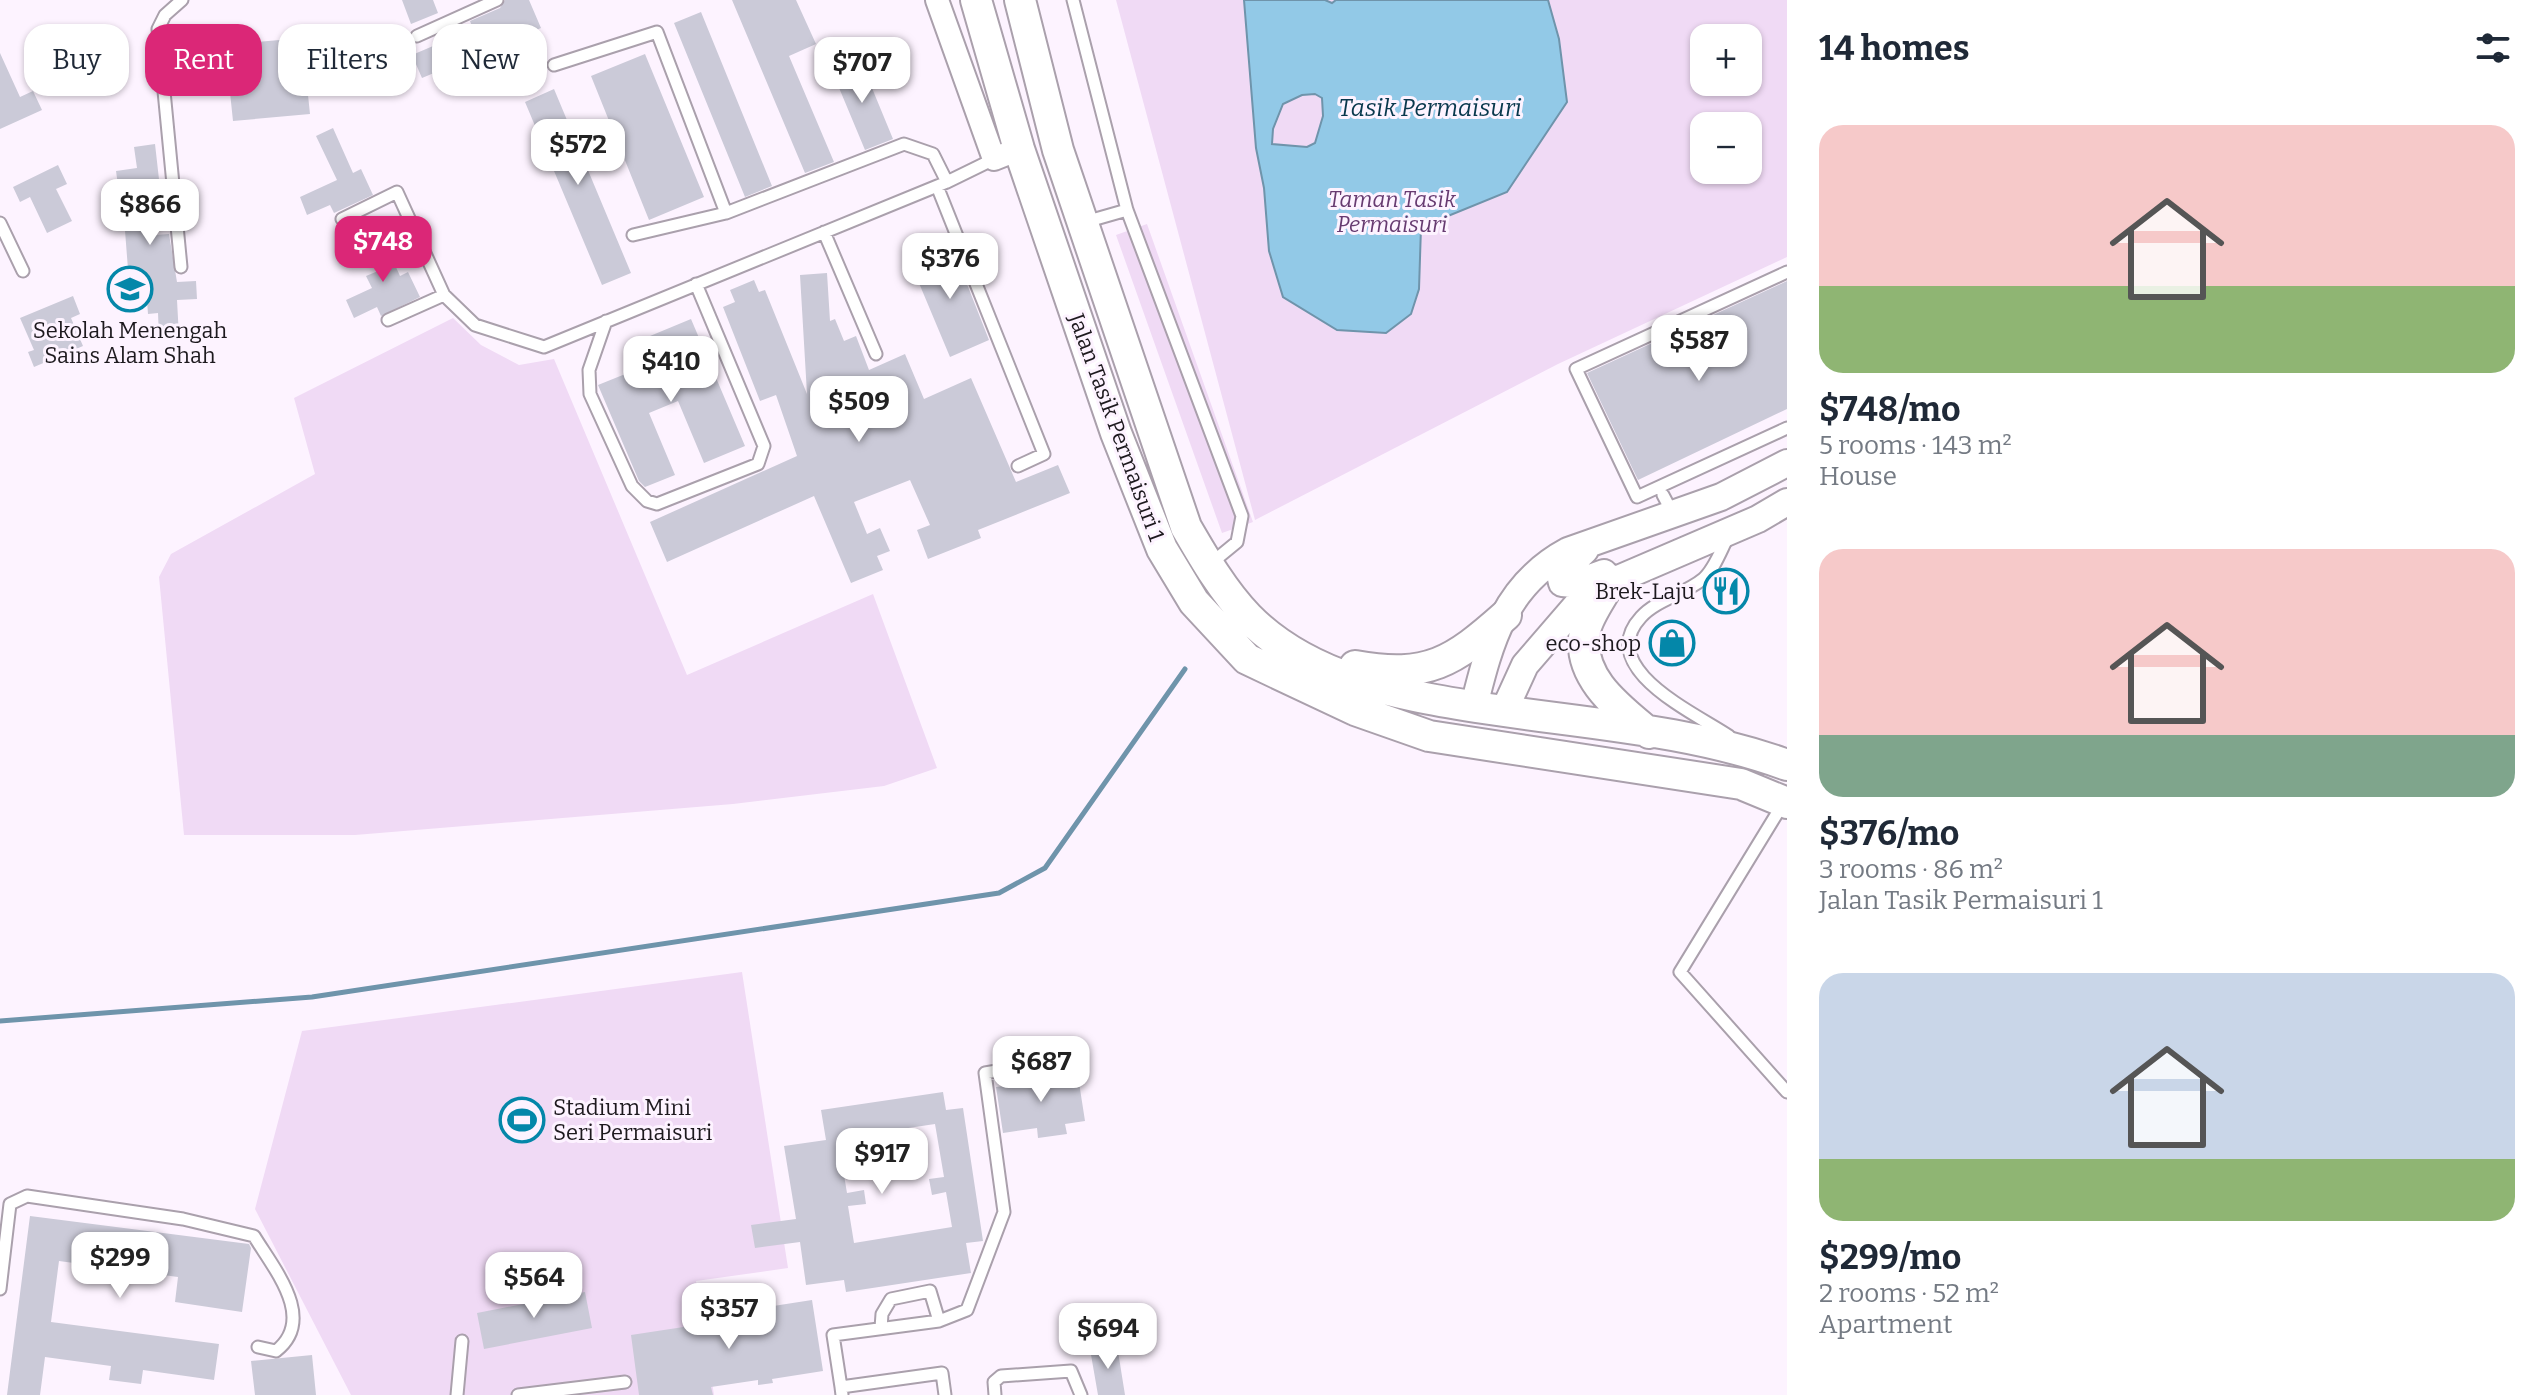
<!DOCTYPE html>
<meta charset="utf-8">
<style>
body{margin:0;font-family:Bitter,serif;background:#f2f2f3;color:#1f2937;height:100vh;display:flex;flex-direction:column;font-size:30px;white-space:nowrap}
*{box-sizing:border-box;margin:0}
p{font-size:26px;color:#747a83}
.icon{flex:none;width:44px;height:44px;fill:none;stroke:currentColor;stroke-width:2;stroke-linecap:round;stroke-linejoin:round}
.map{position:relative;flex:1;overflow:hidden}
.details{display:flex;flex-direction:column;background:#fff;width:760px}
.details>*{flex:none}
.top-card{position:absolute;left:24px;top:24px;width:760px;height:72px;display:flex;gap:16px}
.buttons{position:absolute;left:1690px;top:24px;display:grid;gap:16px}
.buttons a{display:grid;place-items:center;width:72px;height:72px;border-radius:16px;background:#fff;box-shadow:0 2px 6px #0004;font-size:40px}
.price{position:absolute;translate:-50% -68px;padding:0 18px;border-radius:16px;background:#fff;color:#222;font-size:26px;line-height:52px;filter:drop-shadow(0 2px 4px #0008)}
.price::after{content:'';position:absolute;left:50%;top:48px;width:24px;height:18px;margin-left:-12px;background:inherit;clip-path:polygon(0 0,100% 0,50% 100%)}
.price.current{background:#db2777;color:#fff}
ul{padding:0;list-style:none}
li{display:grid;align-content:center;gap:16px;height:424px;padding:0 32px}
li span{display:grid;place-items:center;height:248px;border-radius:24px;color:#555}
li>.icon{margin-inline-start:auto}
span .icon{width:144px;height:144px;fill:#fffc;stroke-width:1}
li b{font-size:34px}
h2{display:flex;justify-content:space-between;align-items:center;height:96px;padding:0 32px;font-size:34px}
.chip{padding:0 28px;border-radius:24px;background:#fff;box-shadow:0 2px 6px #0004;font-size:28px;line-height:72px}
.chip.current{background:#db2777;color:#fff}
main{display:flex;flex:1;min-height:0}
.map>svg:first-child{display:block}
.green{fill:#f0daf5;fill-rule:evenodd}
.water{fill:#92c9e7;stroke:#6f94ab;stroke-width:2;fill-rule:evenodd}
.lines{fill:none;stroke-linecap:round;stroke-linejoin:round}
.stream{stroke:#6f94ab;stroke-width:5}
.building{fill:#cbcad8;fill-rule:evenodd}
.service-casing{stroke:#aaa0ac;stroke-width:15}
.minor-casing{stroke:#aaa0ac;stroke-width:26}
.tertiary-casing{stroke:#aaa0ac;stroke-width:30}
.secondary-casing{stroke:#aaa0ac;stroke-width:34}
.service{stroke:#fff;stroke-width:11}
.minor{stroke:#fff;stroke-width:22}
.tertiary{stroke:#fff;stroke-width:26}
.secondary{stroke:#fff;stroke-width:30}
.labels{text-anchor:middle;stroke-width:6;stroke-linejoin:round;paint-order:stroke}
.park-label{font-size:22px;font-style:italic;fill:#673b71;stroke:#fdf3ff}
.poi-label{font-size:22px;fill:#1d191e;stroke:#fdf3ff;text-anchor:end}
.street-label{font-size:22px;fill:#1d191e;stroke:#fdf3ff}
.water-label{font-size:24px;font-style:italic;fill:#09384d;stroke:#fdf3ff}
</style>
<main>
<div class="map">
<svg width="1787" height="1395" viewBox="0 0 1787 1395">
<rect width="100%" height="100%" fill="#fdf3ff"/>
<path class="green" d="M 1116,0 L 1787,0 L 1787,257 L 1558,364 L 1255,520 ZM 1704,38 L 1748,38 L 1748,82 L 1704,82 ZM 1704,126 L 1748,126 L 1748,170 L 1704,170 Z
M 1147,224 L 1253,522 L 1222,533 L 1116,235 Z
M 453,318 L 481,345 L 519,365 L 554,359 L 687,675 L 873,594 L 937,768 L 884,786 L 733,804 L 355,835 L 184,835 L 159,577 L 171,554 L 315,474 L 294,398 Z
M 742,972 L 788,1268 L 696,1281 L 714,1395 L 351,1395 L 255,1209 L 302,1031 Z"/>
<path class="water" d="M 1244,0 L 1325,0 L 1332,3 L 1336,0 L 1548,0 L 1559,39 L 1567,102 L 1507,192 L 1421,227 L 1419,289 L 1411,314 L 1386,333 L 1337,330 L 1283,297 L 1269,251 L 1264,188 L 1256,148 ZM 1315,94 L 1322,98 L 1323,116 L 1315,143 L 1307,147 L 1272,144 L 1273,129 L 1283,104 L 1302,95 Z"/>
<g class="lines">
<path class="stream" d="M 0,1021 L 312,997 L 999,893 L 1045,868 L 1185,669"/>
</g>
<path class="building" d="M 402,0 L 433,0 L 438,13 L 411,24 Z
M 505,0 L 529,0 L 541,28 L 422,78 L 412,55 L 473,29 L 470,21 L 500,8 Z
M 732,0 L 796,0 L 816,44 L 789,56 L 834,162 L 805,173 Z
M 701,12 L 772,186 L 745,197 L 674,23 Z
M 302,38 L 310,114 L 233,121 L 225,45 Z
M 0,53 L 20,97 L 33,91 L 42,110 L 0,129 Z
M 645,54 L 704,197 L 649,220 L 591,76 Z
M 860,59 L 893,139 L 865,150 L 832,71 Z
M 554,89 L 631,273 L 602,285 L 525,102 Z
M 333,128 L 353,173 L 361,169 L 373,195 L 334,213 L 330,205 L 307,215 L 300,197 L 337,180 L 316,136 Z
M 155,144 L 161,197 L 152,198 L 155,235 L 169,234 L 177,282 L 196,281 L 197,299 L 177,300 L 179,337 L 159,338 L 158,313 L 148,314 L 147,301 L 121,302 L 120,282 L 129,282 L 122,192 L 119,192 L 116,171 L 137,168 L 134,147 Z
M 58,165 L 67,184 L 56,189 L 72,221 L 47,233 L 30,197 L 20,202 L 13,187 Z
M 381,234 L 400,276 L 408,272 L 420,297 L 381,316 L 377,307 L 354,318 L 346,300 L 372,288 L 366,276 L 378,271 L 364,242 Z
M 952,246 L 989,340 L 950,357 L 911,264 Z
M 827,273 L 830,321 L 835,319 L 844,341 L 856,336 L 869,370 L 905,354 L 924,399 L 971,378 L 1016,482 L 1058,465 L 1070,493 L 978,530 L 981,538 L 928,559 L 917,530 L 930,525 L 910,480 L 854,502 L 867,534 L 880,528 L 890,551 L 877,556 L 883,570 L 851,583 L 814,496 L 667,562 L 650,522 L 797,456 L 776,395 L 760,401 L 723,307 L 735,302 L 730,290 L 754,280 L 759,292 L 765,290 L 807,394 L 800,275 Z
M 1787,281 L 1787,409 L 1638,480 L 1587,373 Z
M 73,296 L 80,314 L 71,318 L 83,346 L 34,367 L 28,352 L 34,350 L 20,318 Z
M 691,319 L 745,446 L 704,463 L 678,401 L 649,413 L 675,475 L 645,487 L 639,481 L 598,385 L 660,360 L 650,336 Z
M 1058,1070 L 1059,1079 L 1078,1076 L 1085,1121 L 1065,1124 L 1067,1134 L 1038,1138 L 1037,1128 L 1003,1133 L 996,1087 L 1028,1083 L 1027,1074 Z
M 943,1092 L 946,1110 L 963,1108 L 983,1241 L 966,1243 L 971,1273 L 846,1292 L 844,1280 L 806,1285 L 800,1242 L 755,1248 L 751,1225 L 796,1219 L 784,1146 L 826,1140 L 821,1110 ZM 935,1124 L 944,1177 L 929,1179 L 932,1195 L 946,1192 L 952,1227 L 854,1243 L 848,1206 L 866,1204 L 864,1190 L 847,1193 L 838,1139 L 879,1132 L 882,1149 L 898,1147 L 895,1130 Z
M 30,1216 L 249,1244 L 251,1248 L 242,1312 L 175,1302 L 178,1277 L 59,1261 L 51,1322 L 219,1344 L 214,1380 L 143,1370 L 141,1384 L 109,1380 L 111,1366 L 45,1357 L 40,1395 L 7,1395 Z
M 585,1292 L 592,1328 L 484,1349 L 477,1313 Z
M 812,1300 L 823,1371 L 772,1379 L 773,1383 L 758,1385 L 758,1380 L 711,1387 L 713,1395 L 639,1395 L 631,1335 L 723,1321 L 722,1314 Z
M 1117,1345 L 1125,1395 L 1098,1395 L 1090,1349 Z
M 312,1355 L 316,1395 L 255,1395 L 251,1361 Z"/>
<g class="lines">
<g class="service-casing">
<path id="service" d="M 1073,0 L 1127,210 L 1242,516 L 1237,542 L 1209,565
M 417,36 L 497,0
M 554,65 L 657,32 L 726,213 L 904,144 L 933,154 L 947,182
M 937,186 L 1044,454 L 1018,466
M 342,219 L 397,192 L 444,295
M 1085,222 L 1127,210
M 0,223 L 23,271
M 824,232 L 876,354
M 633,235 L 726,213
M 181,267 L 158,29 L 165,15 L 182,0
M 1787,272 L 1576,369 L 1637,497 L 1787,428
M 388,320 L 444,295 L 475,325 L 544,347 L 947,182 L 994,159
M 606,321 L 589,370 L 590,394 L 632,486 L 647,501 L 657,504 L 758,464 L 764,446 L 696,284
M 1663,495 L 1673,514
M 1728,537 C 1721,550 1714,570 1703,579 C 1685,594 1656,600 1641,617 C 1594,668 1695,713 1729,736
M 1784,802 L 1680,972 L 1787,1092
M 0,1289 L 10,1204 L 27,1196 L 183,1219 L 254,1236 C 274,1269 317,1319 276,1351 L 258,1347
M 881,1328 L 882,1314 L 891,1299 L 930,1291 L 939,1321
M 841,1387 L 833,1335 L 939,1321 L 967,1310 L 1004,1212 L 985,1073 L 1071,1058
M 457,1395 L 462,1341
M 518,1395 L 625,1382
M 842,1395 L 841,1387 L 942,1373 L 945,1395
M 995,1395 L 994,1382 L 1001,1376 L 1071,1371 L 1081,1395"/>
</g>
<g class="minor-casing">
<path id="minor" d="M 937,0 L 994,159 L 1019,149"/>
</g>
<g class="tertiary-casing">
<path id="tertiary" d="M 1585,550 L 1560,574 L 1562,583 L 1574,584 L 1604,573
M 1474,706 C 1490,641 1505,585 1568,551 L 1721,497 L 1787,463
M 1504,711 L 1525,665 L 1588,592 L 1758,519 L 1787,502"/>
</g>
<g class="secondary-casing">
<path id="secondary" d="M 976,0 L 1019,149 L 1116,433 L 1162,549 L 1194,602 L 1247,659 L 1355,710 L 1429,736 L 1741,784 L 1787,803
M 1020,0 L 1058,150 L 1186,527 C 1204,558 1223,591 1248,617 C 1308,678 1396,694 1476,707 C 1579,723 1689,729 1787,765
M 1611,580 C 1603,596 1588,615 1585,631 C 1576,677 1619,708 1649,733
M 1355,666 C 1428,679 1453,662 1506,615"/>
</g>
<use href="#service" class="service"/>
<use href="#minor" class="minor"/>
<use href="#tertiary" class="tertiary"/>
<use href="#secondary" class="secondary"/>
</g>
<defs>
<g id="school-ring" transform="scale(2.3)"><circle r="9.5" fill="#fdf3ff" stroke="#0487a9" stroke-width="1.5"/><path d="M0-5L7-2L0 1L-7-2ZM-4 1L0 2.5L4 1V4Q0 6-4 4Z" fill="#0487a9"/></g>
<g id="restaurant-ring" transform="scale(2.3)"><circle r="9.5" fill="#fdf3ff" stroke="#0487a9" stroke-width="1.5"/><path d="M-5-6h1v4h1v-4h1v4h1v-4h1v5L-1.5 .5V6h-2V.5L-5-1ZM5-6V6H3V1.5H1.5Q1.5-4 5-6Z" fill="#0487a9"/></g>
<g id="shop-ring" transform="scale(2.3)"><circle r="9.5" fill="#fdf3ff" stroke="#0487a9" stroke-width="1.5"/><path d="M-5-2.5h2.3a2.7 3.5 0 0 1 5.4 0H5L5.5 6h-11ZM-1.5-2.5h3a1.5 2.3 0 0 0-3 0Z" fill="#0487a9"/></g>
<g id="stadium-ring" transform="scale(2.3)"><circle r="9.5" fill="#fdf3ff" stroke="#0487a9" stroke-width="1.5"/><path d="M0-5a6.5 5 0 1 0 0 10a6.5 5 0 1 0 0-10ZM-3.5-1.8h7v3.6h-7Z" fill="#0487a9"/></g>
</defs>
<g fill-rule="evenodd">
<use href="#school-ring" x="130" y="289"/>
<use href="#restaurant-ring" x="1726" y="591"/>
<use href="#shop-ring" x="1672" y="643"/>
<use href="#stadium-ring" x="522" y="1120"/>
</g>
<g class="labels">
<g class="park-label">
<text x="1392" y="207">Taman Tasik<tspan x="1392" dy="25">Permaisuri</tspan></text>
</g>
<g class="poi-label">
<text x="130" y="338" text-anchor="middle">Sekolah Menengah<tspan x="130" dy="25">Sains Alam Shah</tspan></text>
<text x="1695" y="599">Brek-Laju</text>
<text x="1641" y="651">eco-shop</text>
<text x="553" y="1115" text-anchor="start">Stadium Mini<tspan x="553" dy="25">Seri Permaisuri</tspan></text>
</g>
<g class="street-label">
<text transform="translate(1117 427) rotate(70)" y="8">Jalan Tasik Permaisuri 1</text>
</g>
<g class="water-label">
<text x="1430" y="116">Tasik Permaisuri</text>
</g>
</g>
</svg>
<div class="buttons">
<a>+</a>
<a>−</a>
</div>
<b class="price" style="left:862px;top:105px">$707</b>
<b class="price" style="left:578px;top:187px">$572</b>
<b class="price" style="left:150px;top:247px">$866</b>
<b class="price current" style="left:383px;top:284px">$748</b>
<b class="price" style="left:950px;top:301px">$376</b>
<b class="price" style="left:1699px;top:383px">$587</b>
<b class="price" style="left:671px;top:404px">$410</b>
<b class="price" style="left:859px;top:444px">$509</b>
<b class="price" style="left:1041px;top:1104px">$687</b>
<b class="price" style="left:882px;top:1196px">$917</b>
<b class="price" style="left:120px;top:1300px">$299</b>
<b class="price" style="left:534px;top:1320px">$564</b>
<b class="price" style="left:729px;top:1351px">$357</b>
<b class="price" style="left:1108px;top:1371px">$694</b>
<div class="top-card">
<a class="chip">Buy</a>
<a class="chip current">Rent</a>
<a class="chip">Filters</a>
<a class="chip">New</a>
</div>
</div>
<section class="details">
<h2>14 homes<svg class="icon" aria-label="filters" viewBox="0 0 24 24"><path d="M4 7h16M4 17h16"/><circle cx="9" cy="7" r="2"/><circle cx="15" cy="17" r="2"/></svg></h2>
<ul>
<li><span style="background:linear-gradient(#f6c9c9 65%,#8fb573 0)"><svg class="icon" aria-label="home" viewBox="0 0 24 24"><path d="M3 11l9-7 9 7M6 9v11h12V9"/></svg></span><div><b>$748/mo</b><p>5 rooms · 143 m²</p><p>House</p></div></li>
<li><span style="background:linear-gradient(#f6c9c9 75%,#7fa58c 0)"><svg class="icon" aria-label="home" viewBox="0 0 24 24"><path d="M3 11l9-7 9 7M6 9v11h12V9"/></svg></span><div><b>$376/mo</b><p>3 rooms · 86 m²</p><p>Jalan Tasik Permaisuri 1</p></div></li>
<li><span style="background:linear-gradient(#c9d6e8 75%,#8fb573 0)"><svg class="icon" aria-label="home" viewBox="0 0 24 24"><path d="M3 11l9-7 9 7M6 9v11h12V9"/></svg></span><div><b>$299/mo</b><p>2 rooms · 52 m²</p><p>Apartment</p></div></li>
</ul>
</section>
</main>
